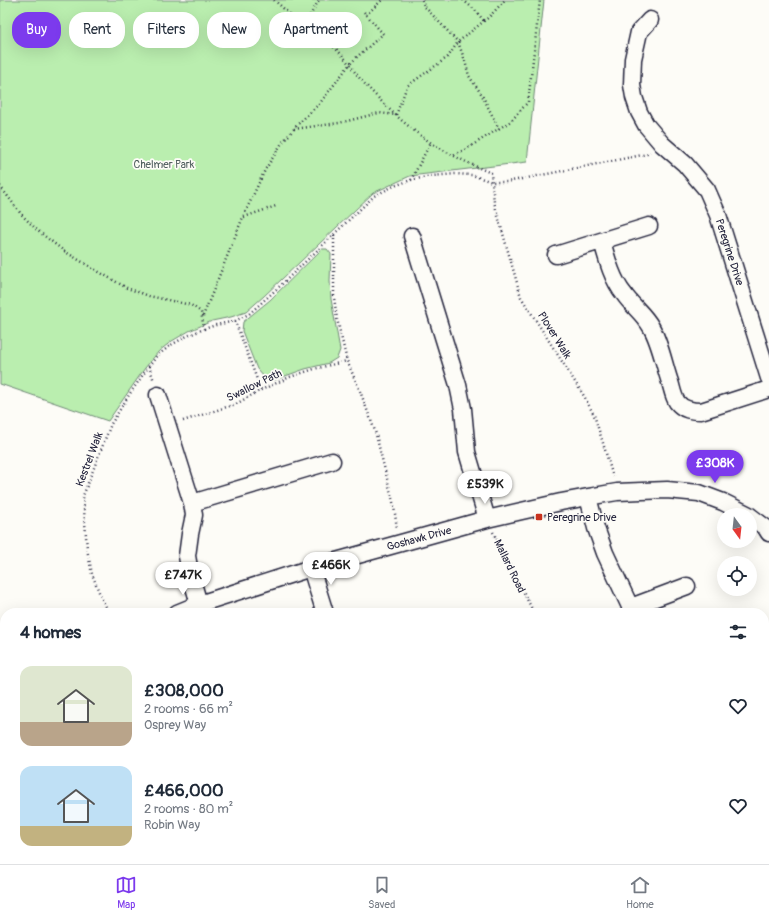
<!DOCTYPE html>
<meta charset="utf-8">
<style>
body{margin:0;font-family:Pangolin,sans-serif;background:#f6f6f7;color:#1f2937;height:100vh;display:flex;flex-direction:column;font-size:15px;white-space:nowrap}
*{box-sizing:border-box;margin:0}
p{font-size:13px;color:#747a83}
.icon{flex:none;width:22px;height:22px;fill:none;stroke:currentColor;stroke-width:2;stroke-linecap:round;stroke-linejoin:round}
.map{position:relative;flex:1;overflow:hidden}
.side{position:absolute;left:0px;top:608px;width:769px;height:256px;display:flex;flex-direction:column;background:#fff;border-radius:16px 16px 0 0;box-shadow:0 4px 16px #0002}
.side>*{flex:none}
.hud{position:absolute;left:12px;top:12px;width:400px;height:36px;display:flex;gap:8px}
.needle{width:26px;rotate:165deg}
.fabs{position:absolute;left:717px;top:508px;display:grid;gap:8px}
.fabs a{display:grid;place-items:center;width:40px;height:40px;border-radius:50%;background:#fff;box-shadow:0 4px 16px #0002;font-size:20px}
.price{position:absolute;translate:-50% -34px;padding:0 9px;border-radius:14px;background:#fff;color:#222;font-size:13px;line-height:26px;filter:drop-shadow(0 1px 2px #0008)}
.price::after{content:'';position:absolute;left:50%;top:24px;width:12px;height:9px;margin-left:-6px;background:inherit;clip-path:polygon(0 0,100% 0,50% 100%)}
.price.on{background:#7c3aed;color:#fff}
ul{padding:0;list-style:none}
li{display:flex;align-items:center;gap:12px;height:100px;padding:0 20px}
li span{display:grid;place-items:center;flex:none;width:112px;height:80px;border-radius:12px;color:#555}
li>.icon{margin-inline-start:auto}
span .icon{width:48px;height:48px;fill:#fffc;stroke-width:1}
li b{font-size:17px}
h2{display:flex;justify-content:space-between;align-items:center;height:48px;padding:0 20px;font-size:17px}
.tag{padding:0 14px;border-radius:16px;background:#fff;box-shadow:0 4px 16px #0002;font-size:14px;line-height:36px}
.tag.on{background:#7c3aed;color:#fff}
.tab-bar{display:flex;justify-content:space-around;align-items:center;height:56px;border-top:1px solid #e0e1e3;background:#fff;font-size:11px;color:#747a83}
.tab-bar a{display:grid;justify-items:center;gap:2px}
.tab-bar .on{color:#7c3aed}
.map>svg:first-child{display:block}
.green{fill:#baeeaf;stroke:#6e8875}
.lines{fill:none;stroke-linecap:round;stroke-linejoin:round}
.minor-casing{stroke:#22223b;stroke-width:19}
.path{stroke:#22223b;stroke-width:2.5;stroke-dasharray:1 3;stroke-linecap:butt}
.minor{stroke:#fdfcf7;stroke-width:16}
.poi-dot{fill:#c8321e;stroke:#fdfcf7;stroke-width:1.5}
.labels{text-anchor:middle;stroke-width:3.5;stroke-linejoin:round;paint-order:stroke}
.park-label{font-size:11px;fill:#505f5e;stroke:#fdfcf7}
.street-label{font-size:11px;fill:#22223b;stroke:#fdfcf7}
.poi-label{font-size:11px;fill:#22223b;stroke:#fdfcf7;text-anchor:start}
</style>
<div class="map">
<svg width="769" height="864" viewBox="0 0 769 864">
<rect width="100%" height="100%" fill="#fdfcf7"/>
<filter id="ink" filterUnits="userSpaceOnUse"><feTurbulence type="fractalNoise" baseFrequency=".025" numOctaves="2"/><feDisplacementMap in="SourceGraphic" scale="8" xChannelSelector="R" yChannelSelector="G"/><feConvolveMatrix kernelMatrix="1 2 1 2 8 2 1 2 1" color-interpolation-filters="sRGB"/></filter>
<g filter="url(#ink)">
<path class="green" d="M 0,0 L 544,0 L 527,162 L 410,176 L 373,193 L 264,296 L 246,312 L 231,317 L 212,321 L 189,331 L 172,341 L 159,351 L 145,368 L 108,421 L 0,384 Z
M 322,249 L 327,249 L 331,254 L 330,281 L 331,299 L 340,350 L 337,358 L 329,363 L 305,369 L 274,380 L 265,378 L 257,369 L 251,354 L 242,331 L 243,322 L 270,300 Z
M 277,859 L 387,859 L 381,864 L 291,864 Z"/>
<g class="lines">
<g class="minor-casing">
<path id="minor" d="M 650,20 L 639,32 L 633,59 L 632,85 L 634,97 L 639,112 L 646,125 L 662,144 L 685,164 L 707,190 L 718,215 L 769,378
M 412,236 L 458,385 L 463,409 L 467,452 L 487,519
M 602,241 C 607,259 612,279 624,294 C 632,306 644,314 651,327 C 660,342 664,365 670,382 C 672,388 673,396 677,402 C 683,410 692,411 701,411 L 769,389
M 556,255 L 649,226
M 158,395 L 192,503 L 194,515 L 190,534 L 187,556 L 190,573 L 199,604
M 588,497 L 596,528 L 605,553 L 633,613
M 192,503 L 332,461
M 750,516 L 766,528 L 769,533
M 311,568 L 325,613
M 631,607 L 687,586
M 177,613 L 199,604 L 311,568 L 401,543 L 487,519 L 561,502 L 588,497 L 617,492 L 667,490 L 699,493 L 723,502 L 749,515
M 764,674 L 769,672
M 0,852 L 5,841
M 64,859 L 68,864
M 453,859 L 461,864
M 395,864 L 401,859"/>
</g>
<path class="path" d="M 274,0 C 287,11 299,24 313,34 C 321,39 329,43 336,49 C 347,59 353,71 363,82 C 378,98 394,115 411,128 C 435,148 463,161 491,173 L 494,202 L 521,297 L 584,396 L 594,415 L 603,443 L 613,477
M 422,0 L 424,6 L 458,42 L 465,61 L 469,76 L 482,95 L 499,129
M 463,0 L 475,10 L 484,21
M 364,12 L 385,36
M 366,15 L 382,0
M 304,26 L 319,0
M 294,129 L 339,123 L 379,113 L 396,115 L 407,86 L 448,57 L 458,42 L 489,17 L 505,0
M 454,155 L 468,148 L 511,121 L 528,102 L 540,0
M 411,180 L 431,142
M 0,186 L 21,214 L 38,231 L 64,251 L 94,269 L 127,288 L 149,296 L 191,305 L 201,312 L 204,329 L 187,336 L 171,345 L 157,356 L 149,366 L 129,395 L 111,424 L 83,496 L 87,549 L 92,574 L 101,597 L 109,613
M 244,217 L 276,206
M 334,235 L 334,297 L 337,319 L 347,361 L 360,391 L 375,431 L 394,506 L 397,529
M 203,316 L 243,217 L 265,170 L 282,143 L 299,123 L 320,103 L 350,64 L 358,56 L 383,34
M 235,321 L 261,390
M 204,329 L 216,325 L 235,321 L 249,314 L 280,286 L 374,196 L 394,186 L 411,180 L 431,176 L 456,174 L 472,175 L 492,182 L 507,182 L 647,154 L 650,152
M 149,366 L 154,381
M 183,421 L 236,404 L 261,390 L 290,377 L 314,369 L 347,361
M 493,532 L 534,613"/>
<use href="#minor" class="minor"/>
</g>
</g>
<rect class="poi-dot" x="535" y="513" width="8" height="8" rx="2"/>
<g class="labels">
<g class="park-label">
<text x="164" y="168">Chelmer Park</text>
</g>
<g class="street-label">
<text transform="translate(730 252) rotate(72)" y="4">Peregrine Drive</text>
<text transform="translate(555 335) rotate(58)" y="4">Plover Walk</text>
<text transform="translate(254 385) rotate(-26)" y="4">Swallow Path</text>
<text transform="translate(89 459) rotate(-69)" y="4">Kestrel Walk</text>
<text transform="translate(419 538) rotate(-15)" y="4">Goshawk Drive</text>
<text transform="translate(510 566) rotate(64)" y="4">Mallard Road</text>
</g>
<g class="poi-label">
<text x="547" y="521">Peregrine Drive</text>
</g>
</g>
</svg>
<div class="fabs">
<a><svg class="needle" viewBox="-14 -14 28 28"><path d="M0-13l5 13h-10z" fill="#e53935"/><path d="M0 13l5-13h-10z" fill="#747a83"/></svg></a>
<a><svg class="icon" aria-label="locate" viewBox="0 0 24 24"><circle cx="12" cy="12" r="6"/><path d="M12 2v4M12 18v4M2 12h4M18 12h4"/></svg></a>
</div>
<b class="price on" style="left:715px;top:484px">£308K</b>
<b class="price" style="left:485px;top:505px">£539K</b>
<b class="price" style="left:331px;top:586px">£466K</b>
<b class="price" style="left:183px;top:596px">£747K</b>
<div class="hud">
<a class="tag on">Buy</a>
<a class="tag">Rent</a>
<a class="tag">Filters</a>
<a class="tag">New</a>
<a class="tag">Apartment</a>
</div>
<section class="side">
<h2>4 homes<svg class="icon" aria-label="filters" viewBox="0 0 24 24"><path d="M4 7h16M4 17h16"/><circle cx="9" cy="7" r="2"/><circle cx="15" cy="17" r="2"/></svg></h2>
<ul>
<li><span style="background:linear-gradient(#dfe7d0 70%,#b9a48a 0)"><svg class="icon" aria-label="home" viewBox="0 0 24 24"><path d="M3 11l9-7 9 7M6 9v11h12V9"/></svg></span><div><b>£308,000</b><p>2 rooms · 66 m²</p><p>Osprey Way</p></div><svg class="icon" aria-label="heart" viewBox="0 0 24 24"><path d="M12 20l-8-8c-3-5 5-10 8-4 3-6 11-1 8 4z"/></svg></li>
<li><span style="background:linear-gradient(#bfe0f5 75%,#c2b280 0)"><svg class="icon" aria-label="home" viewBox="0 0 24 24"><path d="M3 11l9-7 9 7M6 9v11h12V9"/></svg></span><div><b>£466,000</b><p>2 rooms · 80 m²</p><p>Robin Way</p></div><svg class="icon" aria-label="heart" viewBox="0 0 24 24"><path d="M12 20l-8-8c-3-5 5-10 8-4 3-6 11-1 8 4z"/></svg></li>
</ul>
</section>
</div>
<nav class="tab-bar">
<a class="on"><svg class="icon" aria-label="map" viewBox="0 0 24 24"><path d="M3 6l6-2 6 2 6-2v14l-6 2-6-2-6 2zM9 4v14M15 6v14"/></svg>Map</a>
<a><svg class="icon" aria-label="saved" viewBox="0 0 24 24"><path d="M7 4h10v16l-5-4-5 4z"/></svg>Saved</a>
<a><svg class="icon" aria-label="home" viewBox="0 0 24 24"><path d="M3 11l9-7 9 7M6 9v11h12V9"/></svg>Home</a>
</nav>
